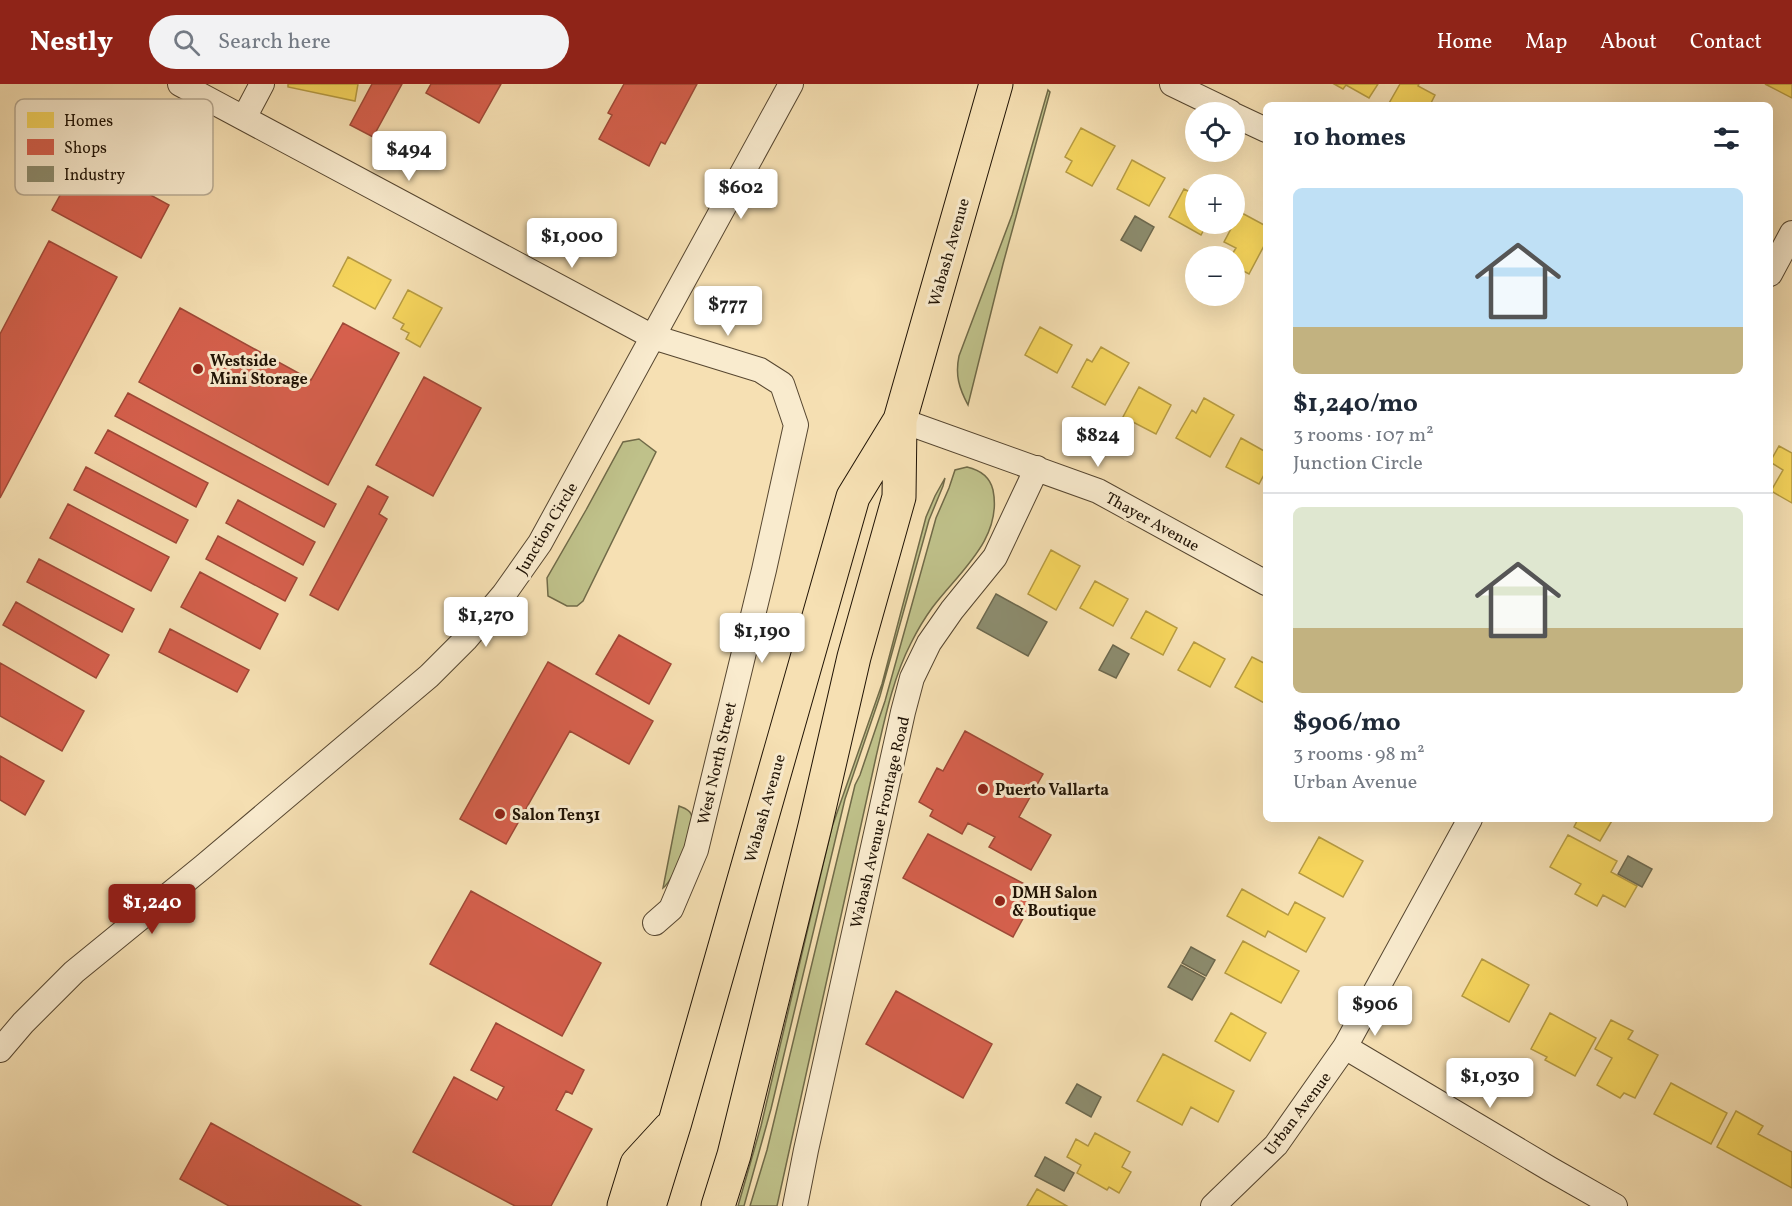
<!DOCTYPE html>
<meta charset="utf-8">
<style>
body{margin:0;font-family:Vollkorn,serif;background:#f2f2f3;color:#1f2937;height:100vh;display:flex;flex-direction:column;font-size:22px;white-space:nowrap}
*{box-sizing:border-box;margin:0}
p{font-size:20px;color:#747a83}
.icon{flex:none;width:33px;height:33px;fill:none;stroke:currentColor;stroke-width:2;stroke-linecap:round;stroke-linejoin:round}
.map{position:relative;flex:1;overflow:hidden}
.drawer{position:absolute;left:1263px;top:18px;width:510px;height:720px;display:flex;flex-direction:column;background:#fff;border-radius:9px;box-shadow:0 6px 24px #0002}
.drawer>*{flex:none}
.tools{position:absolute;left:1185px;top:18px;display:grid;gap:12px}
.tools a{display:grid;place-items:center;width:60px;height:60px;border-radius:50%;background:#fff;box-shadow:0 6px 24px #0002;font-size:30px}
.price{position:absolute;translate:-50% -51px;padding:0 14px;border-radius:6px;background:#fff;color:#222;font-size:20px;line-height:39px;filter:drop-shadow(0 2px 3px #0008)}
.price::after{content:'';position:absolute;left:50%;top:36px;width:18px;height:14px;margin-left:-9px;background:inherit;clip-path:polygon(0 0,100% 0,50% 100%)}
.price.current{background:#8f2418;color:#fff}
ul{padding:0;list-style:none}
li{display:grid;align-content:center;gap:12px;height:318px;padding:0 30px}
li+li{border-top:2px solid #e0e1e3}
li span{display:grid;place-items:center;height:186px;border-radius:9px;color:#555}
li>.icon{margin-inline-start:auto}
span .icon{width:108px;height:108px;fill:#fffc;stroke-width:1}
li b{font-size:26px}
h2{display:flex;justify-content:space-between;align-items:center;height:72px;padding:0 30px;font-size:26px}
header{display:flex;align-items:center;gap:36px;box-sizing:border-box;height:84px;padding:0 30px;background:#8f2418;color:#fff}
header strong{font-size:28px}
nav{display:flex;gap:33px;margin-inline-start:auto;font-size:21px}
.search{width:420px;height:54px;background:#f2f2f3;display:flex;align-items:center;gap:15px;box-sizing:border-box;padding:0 21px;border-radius:33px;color:#747a83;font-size:22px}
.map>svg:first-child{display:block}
.green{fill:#bfc18a;stroke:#706a48;stroke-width:1.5}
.homes{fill:#f6d55c;stroke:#b69b42;stroke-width:1.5}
.shops{fill:#d6604d;stroke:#9f4937;stroke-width:1.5}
.industry{fill:#8c8c6e;stroke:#6c684e;stroke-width:1.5}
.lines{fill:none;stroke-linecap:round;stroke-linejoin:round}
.street-casing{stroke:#564630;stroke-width:26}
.primary-casing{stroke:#201305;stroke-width:35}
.street{stroke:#f9ebce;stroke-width:24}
.primary{stroke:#f6e0b3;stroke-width:33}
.poi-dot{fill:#8f2418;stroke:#f9ebce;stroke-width:2}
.labels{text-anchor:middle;stroke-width:6;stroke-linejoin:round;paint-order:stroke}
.street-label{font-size:16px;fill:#201305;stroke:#f9ebce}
.poi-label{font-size:16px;font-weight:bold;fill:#201305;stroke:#f9ebce;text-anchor:start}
.key{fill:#f9ebce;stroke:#b8aa92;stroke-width:1.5}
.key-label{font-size:16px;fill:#201305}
</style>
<header>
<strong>Nestly</strong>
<div class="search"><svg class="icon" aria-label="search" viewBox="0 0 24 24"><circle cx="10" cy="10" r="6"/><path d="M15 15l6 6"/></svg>Search here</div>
<nav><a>Home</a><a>Map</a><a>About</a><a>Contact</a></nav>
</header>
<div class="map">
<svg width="1792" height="1122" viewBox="0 0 1792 1122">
<rect width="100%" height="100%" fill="#f6e0b3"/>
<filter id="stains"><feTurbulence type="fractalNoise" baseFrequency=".00333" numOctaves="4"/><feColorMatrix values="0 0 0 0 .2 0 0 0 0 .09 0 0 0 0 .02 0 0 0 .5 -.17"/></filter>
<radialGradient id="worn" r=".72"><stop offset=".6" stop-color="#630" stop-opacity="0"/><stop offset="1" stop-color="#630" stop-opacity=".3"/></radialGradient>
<path class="green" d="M 1048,6 L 1050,8 L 1003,180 L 968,321 C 959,304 955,291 959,272 L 1012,131 Z
M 639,355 L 656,368 L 583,517 L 577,522 L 567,522 L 548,512 L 547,494 L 586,426 L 623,358 Z
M 967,383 C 980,386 990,393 993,406 C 1003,455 958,489 932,524 C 924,535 917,547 911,559 C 893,594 885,634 876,673 L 777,1122 L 750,1122 L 767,1066 L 855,701 L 860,691 L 885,617 L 936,434 L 949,404 L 955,386 Z
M 945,394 L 943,402 L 929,436 L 880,612 L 845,715 L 771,1025 L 744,1122 L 738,1122 L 761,1042 L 832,743 L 882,600 L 926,433 L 935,412 Z
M 679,722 C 684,724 689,725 691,730 C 697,742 674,796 663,804 Z"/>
<path class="homes" d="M 288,0 L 358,0 L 355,17 L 288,3 Z
M 1334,0 L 1378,0 L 1369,14 L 1346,1 L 1343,5 Z
M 1400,0 L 1419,0 L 1418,2 L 1435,11 L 1430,21 L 1388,21 Z
M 1765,0 L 1792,0 L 1792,14 Z
M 1081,44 L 1115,62 L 1092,102 L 1066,88 L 1072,77 L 1065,73 Z
M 1132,76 L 1165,94 L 1149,122 L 1117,105 Z
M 1184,105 L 1196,111 L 1196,140 L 1207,140 L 1201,151 L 1169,133 Z
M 1240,128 L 1266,142 L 1266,158 L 1249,190 L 1234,182 L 1234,172 L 1231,172 L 1236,164 L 1224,158 Z
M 348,173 L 391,196 L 375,225 L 333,202 Z
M 408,206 L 442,224 L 420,263 L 406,255 L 409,249 L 401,245 L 404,240 L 393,234 Z
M 1040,243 L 1072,261 L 1057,289 L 1025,271 Z
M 1101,263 L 1129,279 L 1105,321 L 1072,303 L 1087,275 L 1092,278 Z
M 1139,303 L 1171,321 L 1156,350 L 1123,333 Z
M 1204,314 L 1234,331 L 1210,373 L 1176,354 L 1192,326 L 1196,329 Z
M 1241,354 L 1266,368 L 1266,387 L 1259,400 L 1226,383 Z
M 1779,362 L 1792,369 L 1792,419 L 1771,407 L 1783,386 L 1770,378 Z
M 1051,466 L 1080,482 L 1056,526 L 1028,510 Z
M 1095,497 L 1128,515 L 1113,542 L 1080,524 Z
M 1146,527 L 1177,544 L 1163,571 L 1131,554 Z
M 1194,558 L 1225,575 L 1210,603 L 1178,586 Z
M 1252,573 L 1266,580 L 1266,620 L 1235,603 Z
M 1578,735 L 1613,735 L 1600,757 L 1574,743 Z
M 1568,751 L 1617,777 L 1611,788 L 1637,802 L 1625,823 L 1603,811 L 1597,822 L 1575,810 L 1581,800 L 1550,783 Z
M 1319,753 L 1363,777 L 1343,813 L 1299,789 Z
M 1242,805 L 1288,831 L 1295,818 L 1325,834 L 1306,868 L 1268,847 L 1265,853 L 1227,832 Z
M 1243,857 L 1299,887 L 1281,919 L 1225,889 Z
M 1482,875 L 1529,901 L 1509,938 L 1462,912 Z
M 1231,929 L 1266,949 L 1250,977 L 1215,957 Z
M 1550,929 L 1596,954 L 1575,992 L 1545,976 L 1547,973 L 1531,965 Z
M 1611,936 L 1633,947 L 1628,955 L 1658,971 L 1635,1014 L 1624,1009 L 1620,1014 L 1597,1001 L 1612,974 L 1595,965 Z
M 1163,970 L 1234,1007 L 1218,1038 L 1191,1023 L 1182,1041 L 1137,1017 Z
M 1671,999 L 1727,1029 L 1711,1060 L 1654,1030 Z
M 1736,1027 L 1763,1042 L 1758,1050 L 1792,1068 L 1792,1104 L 1717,1063 Z
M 1095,1049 L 1130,1068 L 1122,1083 L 1131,1088 L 1119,1109 L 1109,1103 L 1107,1106 L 1077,1089 L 1081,1081 L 1067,1073 L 1076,1055 L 1088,1062 Z
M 1037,1105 L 1067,1122 L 1027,1122 Z"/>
<path class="shops" d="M 372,0 L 402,0 L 373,53 L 350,41 Z
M 431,0 L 501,0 L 479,39 L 426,9 Z
M 624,0 L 697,0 L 665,60 L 661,58 L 649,82 L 599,55 L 612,31 L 608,29 Z
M 81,73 L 169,121 L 141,174 L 52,126 Z
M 49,157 L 117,193 L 0,414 L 0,250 Z
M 180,224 L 311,296 L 343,239 L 399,269 L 328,401 L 139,298 Z
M 424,293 L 481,324 L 433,412 L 376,381 Z
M 128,309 L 336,420 L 324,443 L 115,332 Z
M 108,346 L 208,399 L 196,423 L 95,369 Z
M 86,383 L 188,436 L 176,459 L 74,406 Z
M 368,402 L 388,413 L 379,430 L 387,435 L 338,526 L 310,511 Z
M 238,416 L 315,458 L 303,481 L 226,439 Z
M 68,420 L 169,473 L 151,507 L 50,454 Z
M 218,452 L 297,494 L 285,517 L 206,475 Z
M 39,475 L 134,525 L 122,548 L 27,498 Z
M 200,488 L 278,530 L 260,565 L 181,523 Z
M 16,518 L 109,571 L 96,594 L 3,541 Z
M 170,545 L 249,586 L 237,608 L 159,568 Z
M 619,551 L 671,580 L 649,620 L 596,590 Z
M 548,578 L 653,637 L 629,680 L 570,647 L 506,760 L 460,735 Z
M 0,579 L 84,627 L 62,667 L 0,632 Z
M 965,647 L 1043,690 L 1019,733 L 1051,751 L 1031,786 L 989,763 L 995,753 L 968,739 L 962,750 L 930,732 L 933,726 L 919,718 L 937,684 L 943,687 Z
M 0,672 L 44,697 L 25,731 L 0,716 Z
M 928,750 L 1038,807 L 1013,853 L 903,794 Z
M 471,807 L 601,879 L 562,952 L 430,880 Z
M 896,907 L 992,960 L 963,1014 L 866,960 Z
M 496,939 L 584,986 L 572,1010 L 566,1007 L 556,1026 L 592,1045 L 551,1122 L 515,1122 L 413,1068 L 454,993 L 497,1016 L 504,1003 L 471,986 Z
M 211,1039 L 361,1122 L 229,1122 L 180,1095 Z"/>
<path class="industry" d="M 1135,132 L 1154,143 L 1141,167 L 1121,156 Z
M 996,510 L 1047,538 L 1028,572 L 977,544 Z
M 1113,561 L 1129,570 L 1116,594 L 1099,586 Z
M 1628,772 L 1652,785 L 1642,803 L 1618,790 Z
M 1191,863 L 1215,876 L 1206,892 L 1182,879 Z
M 1181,881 L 1205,894 L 1192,916 L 1168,903 Z
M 1077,1000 L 1101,1013 L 1091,1033 L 1066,1019 Z
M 1045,1073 L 1074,1089 L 1064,1107 L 1035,1092 Z"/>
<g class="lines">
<g class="street-casing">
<path id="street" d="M 180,0 L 653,253 L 760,286 L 782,300 L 796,341 L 764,486 L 696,766 L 671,825 L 655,839
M 1172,0 L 1230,28
M 1234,31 L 1266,46
M 244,34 L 262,0
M 1770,190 L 1792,149
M 900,336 L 1098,407 L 1266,499
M 1345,963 L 1550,1085 L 1615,1122
M 0,966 L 23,939 L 74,888 L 204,782 L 429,592 L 466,555 L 504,510 L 540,459 L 791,0
M 795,1122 L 806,1066 L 903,628 L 912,594 L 929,559 L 952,526 L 995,473 L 1037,384
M 1213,1122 L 1276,1061 L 1345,963 L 1470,735"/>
</g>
<g class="primary-casing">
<path id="primary" d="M 624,1122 L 637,1080 L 670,1044
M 649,1122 L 675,1038 L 853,413 L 900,336 L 996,0
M 718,1122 L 734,1071 L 815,742 L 854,573 L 899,413 L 900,338"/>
</g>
<use href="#street" class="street"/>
<use href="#primary" class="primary"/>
</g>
<g class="poi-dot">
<circle cx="198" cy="285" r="6"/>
<circle cx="983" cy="705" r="6"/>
<circle cx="500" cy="730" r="6"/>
<circle cx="1000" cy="817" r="6"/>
</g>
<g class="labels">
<g class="street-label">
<text transform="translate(948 168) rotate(-74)" y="6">Wabash Avenue</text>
<text transform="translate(1153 437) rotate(29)" y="6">Thayer Avenue</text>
<text transform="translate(546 444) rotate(-59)" y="6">Junction Circle</text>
<text transform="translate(716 679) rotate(-77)" y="6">West North Street</text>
<text transform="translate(764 724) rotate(-74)" y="6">Wabash Avenue</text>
<text transform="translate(879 738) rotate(-77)" y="6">Wabash Avenue Frontage Road</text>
<text transform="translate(1297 1029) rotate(-53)" y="6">Urban Avenue</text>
</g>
<g class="poi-label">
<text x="210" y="282">Westside<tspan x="210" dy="18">Mini Storage</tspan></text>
<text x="995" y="711">Puerto Vallarta</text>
<text x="512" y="736">Salon Ten31</text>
<text x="1012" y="814">DMH Salon<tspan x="1012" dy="18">&amp; Boutique</tspan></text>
</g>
</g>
<rect x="15" y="15" width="198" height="96" rx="9" class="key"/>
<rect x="27" y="28" width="27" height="16" fill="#f6d55c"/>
<rect x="27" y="55" width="27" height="16" fill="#d6604d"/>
<rect x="27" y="82" width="27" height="16" fill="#8c8c6e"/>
<g class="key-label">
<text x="64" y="42">Homes</text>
<text x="64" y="69">Shops</text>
<text x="64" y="96">Industry</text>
</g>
<rect width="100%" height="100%" filter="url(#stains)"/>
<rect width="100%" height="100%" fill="url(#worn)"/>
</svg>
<div class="tools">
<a><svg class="icon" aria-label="locate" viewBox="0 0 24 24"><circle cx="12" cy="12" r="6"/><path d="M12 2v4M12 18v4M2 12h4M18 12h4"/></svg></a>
<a>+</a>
<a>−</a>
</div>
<b class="price" style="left:409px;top:98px">$494</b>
<b class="price" style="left:741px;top:136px">$602</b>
<b class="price" style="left:572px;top:185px">$1,000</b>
<b class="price" style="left:728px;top:253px">$777</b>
<b class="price" style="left:1098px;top:384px">$824</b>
<b class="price" style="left:486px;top:564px">$1,270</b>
<b class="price" style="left:762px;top:580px">$1,190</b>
<b class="price current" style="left:152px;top:851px">$1,240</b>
<b class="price" style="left:1375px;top:953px">$906</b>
<b class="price" style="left:1490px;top:1025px">$1,030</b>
<section class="drawer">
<h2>10 homes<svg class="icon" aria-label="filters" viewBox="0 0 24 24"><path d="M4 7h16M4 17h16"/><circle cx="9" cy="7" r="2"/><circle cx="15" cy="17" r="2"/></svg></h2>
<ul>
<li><span style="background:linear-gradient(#bfe0f5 75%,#c2b280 0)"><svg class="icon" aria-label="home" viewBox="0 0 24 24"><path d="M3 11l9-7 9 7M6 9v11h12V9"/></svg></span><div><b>$1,240/mo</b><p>3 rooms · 107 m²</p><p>Junction Circle</p></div></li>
<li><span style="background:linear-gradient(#dfe7d0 65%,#c2b280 0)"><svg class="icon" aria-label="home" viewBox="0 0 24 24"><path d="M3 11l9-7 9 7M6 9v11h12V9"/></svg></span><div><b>$906/mo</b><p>3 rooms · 98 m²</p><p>Urban Avenue</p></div></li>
</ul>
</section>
</div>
